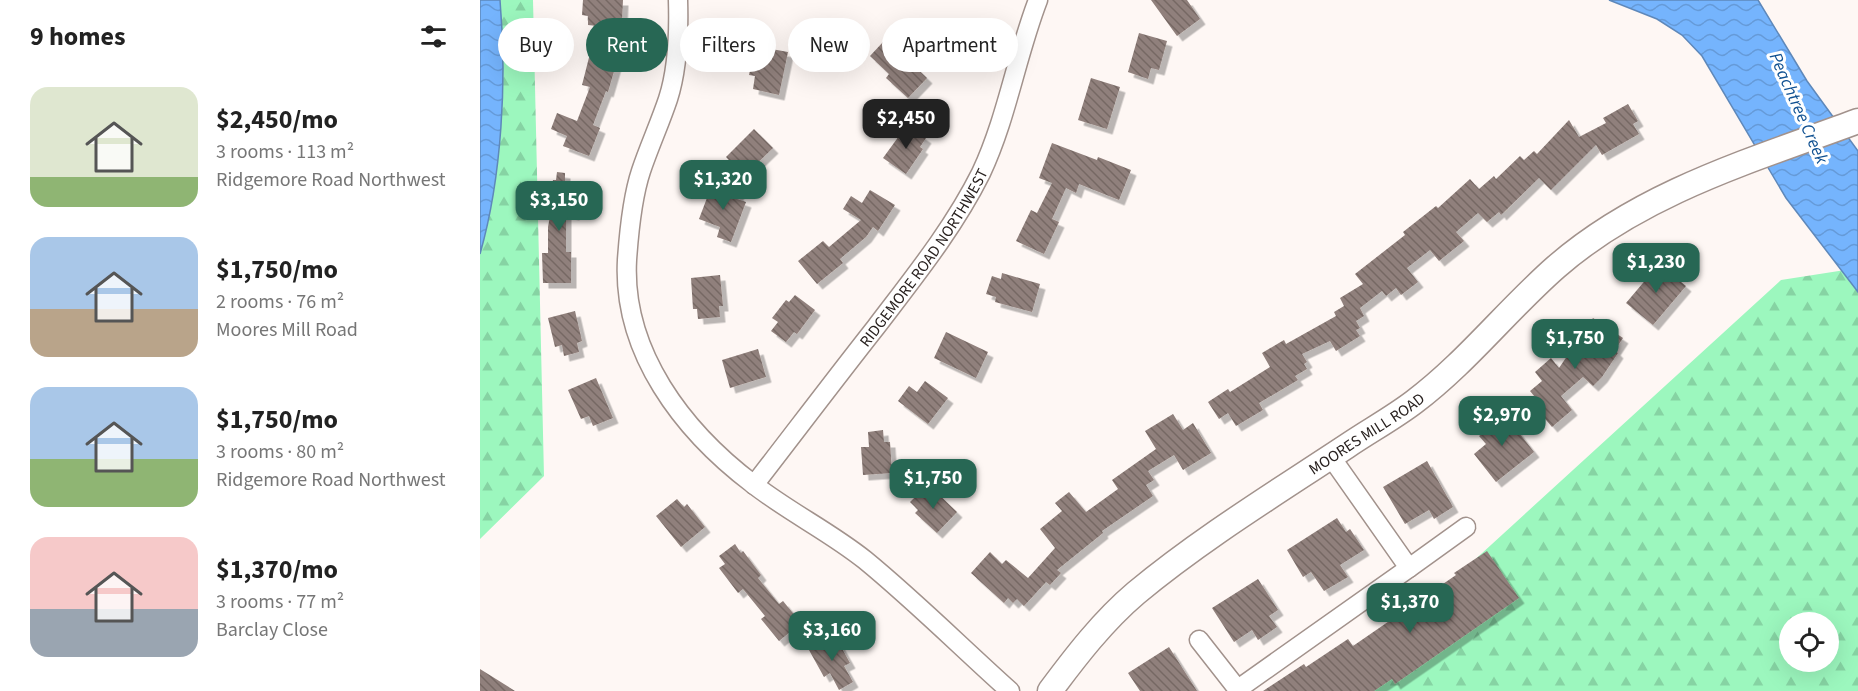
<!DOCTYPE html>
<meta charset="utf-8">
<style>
body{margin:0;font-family:"Source Sans 3",sans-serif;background:#f6f6f6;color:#222;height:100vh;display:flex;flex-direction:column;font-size:22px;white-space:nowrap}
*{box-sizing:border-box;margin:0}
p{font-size:20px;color:#767676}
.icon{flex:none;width:33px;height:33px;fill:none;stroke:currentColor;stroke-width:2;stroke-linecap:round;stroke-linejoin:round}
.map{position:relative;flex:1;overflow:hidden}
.panel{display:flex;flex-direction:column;background:#fff;width:480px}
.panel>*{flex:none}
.top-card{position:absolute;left:18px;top:18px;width:570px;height:54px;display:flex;gap:12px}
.buttons{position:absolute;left:1299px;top:612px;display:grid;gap:12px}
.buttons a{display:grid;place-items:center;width:60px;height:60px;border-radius:50%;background:#fff;box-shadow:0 6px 24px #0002;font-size:30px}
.price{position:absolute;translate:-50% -51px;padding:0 14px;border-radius:12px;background:#276754;color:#fff;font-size:20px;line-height:39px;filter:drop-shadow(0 2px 3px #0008)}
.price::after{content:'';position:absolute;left:50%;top:36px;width:18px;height:14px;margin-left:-9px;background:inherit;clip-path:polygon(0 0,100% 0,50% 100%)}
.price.active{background:#222;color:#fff}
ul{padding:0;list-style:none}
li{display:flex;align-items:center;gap:18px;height:150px;padding:0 30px}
li span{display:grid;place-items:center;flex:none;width:168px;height:120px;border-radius:18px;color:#555}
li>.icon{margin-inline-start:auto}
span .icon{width:72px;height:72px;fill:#fffc;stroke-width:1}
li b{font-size:26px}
h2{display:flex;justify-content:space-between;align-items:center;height:72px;padding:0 30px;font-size:26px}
.pill{padding:0 21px;border-radius:27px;background:#fff;box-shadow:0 6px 24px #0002;font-size:21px;line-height:54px}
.pill.active{background:#276754;color:#fff}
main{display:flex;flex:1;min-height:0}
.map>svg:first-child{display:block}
.forest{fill:url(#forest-firs);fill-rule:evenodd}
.water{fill:url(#water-waves);stroke:#5e88ba;stroke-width:1.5}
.building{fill:url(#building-back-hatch);filter:url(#shadow)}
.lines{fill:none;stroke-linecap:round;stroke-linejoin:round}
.minor-casing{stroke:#a2928c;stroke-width:21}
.tertiary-casing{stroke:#a2928c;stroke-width:27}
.minor{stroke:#fff;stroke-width:18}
.tertiary{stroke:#fff;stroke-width:24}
.labels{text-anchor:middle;stroke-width:6;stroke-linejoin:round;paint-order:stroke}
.street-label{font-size:16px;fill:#28211f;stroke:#fff}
.water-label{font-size:18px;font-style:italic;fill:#0f5091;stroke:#fff}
</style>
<main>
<section class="panel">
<h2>9 homes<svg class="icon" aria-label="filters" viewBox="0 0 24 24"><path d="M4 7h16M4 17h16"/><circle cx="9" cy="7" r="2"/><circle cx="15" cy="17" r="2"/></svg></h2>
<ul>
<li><span style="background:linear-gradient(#dfe7d0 75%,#8fb573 0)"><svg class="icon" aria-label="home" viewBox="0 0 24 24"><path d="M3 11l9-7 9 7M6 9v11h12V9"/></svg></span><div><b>$2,450/mo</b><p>3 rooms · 113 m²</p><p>Ridgemore Road Northwest</p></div></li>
<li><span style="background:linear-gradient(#a9c7e8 60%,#b9a48a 0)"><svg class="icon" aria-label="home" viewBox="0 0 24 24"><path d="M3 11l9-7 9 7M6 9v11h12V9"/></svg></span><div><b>$1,750/mo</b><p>2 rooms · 76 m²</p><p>Moores Mill Road</p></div></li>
<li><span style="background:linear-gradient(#a9c7e8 60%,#8fb573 0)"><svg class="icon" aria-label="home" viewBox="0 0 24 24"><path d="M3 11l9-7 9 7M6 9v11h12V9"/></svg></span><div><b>$1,750/mo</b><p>3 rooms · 80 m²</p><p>Ridgemore Road Northwest</p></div></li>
<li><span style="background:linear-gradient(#f6c9c9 60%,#9aa5b1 0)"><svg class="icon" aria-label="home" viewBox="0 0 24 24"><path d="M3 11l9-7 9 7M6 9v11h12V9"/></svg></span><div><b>$1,370/mo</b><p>3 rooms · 77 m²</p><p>Barclay Close</p></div></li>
</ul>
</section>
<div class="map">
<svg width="1378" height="691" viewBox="0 0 1378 691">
<defs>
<pattern id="forest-firs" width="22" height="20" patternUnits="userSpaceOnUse" patternTransform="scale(1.5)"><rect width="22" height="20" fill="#9cf7be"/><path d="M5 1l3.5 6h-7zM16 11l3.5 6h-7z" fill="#86d3a3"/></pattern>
<pattern id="water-waves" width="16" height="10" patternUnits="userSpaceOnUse" patternTransform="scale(1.5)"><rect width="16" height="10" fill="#75b4fd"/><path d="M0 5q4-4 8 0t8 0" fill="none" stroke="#659ad8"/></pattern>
<pattern id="building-back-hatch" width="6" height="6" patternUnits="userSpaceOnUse" patternTransform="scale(1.5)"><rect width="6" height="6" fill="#90807b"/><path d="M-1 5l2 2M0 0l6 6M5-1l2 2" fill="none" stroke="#766864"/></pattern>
<filter id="shadow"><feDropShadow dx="5.5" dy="5.5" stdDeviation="0" flood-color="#0004"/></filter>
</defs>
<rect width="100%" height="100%" fill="#fef7f4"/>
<path class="forest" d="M 0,0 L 53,0 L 64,476 L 0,539 Z
M 1378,268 L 1378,691 L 851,691 L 1301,280 ZM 1310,622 L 1348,622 L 1348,662 L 1310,662 Z"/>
<path class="water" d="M 0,0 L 20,0 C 27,79 22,177 0,254 Z
M 1129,0 L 1278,0 L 1327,81 L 1378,151 L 1378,292 L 1306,198 L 1222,56 L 1202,35 L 1177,19 Z"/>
<path class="building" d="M 103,0 L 143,0 L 142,21 L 132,60 L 137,61 L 128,92 L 126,91 L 113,125 L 120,128 L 109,156 L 83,146 L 87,136 L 71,129 L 77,113 L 97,121 L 110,87 L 102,85 L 117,26 L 108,25 L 108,16 L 102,15 Z
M 671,0 L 707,0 L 720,19 L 697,36 Z
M 659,33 L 687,41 L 679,70 L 671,68 L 668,79 L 648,72 Z
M 403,42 L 421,60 L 424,56 L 447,78 L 428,98 L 406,78 L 409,74 L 390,56 Z
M 275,46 L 308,52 L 299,95 L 273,89 L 275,76 L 269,75 Z
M 611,78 L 640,87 L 627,129 L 598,120 Z
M 1148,104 L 1158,121 L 1153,124 L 1159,134 L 1122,155 L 1116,145 L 1071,190 L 1059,178 L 1021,215 L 1019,212 L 1007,222 L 998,213 L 976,232 L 984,241 L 959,261 L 950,250 L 927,268 L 938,282 L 921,295 L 916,288 L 906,296 L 902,291 L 880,308 L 884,316 L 876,321 L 880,328 L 876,330 L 880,336 L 856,351 L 850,341 L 822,354 L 827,362 L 824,364 L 827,369 L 815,376 L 818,380 L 779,403 L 783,410 L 756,426 L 748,413 L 739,419 L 728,402 L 748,389 L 750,392 L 790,367 L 782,353 L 804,340 L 806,344 L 856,316 L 854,312 L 864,306 L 860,298 L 883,284 L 875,274 L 925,235 L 923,232 L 956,206 L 958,208 L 990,179 L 999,189 L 1014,176 L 1016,179 L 1040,156 L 1044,160 L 1054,151 L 1057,154 L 1089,120 L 1099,137 L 1126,123 L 1123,118 Z
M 427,125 L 446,138 L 440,147 L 443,149 L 426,174 L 403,158 Z
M 274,129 L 293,148 L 264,176 L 246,157 Z
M 572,143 L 617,160 L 618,157 L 651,170 L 639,200 L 599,184 L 596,193 L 586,188 L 572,219 L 579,222 L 564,254 L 536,241 L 551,210 L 557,213 L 572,183 L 559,178 Z
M 77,172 L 85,173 L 85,182 L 99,185 L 94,215 L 86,213 L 86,252 L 91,252 L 91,283 L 63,283 L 62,253 L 68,253 L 68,227 L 71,211 L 67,210 L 73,180 L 76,180 Z
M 238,184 L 259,192 L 257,199 L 266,202 L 251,242 L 237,237 L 240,227 L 219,219 L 230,190 L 235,192 Z
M 390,190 L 415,205 L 398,231 L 393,227 L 386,237 L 360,259 L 363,263 L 337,284 L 318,261 L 343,241 L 349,247 L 381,220 L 363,209 L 371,196 L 382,203 Z
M 1179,264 L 1206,286 L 1173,325 L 1146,303 Z
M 522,273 L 560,284 L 552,312 L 515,302 L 516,297 L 506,294 L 512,276 L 521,279 Z
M 240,275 L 243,306 L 239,306 L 240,317 L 218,319 L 217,309 L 213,309 L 211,278 Z
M 315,295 L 335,310 L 317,334 L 314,332 L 306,342 L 291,331 L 298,322 L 292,318 L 306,300 L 309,302 Z
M 95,311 L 102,341 L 97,343 L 99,352 L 84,356 L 82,345 L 75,347 L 68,318 Z
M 1113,318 L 1143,338 L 1135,350 L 1138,353 L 1122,377 L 1113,386 L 1103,377 L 1081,396 L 1092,410 L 1072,427 L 1050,401 L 1055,397 L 1050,391 L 1062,381 L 1055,372 L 1071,358 L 1079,368 Z
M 466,332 L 508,352 L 496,378 L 454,358 Z
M 278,349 L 286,377 L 250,388 L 242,360 Z
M 116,378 L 133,418 L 113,426 L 109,416 L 101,419 L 88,390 Z
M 445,381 L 468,398 L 448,424 L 418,401 L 429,386 L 437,392 Z
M 1019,407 L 1054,452 L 1016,482 L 994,454 L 1006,444 L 999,436 L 1013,425 L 1007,416 Z
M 693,414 L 703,430 L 713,423 L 731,453 L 703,470 L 694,455 L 668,471 L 674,480 L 666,485 L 673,496 L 622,531 L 623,533 L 577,570 L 581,573 L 570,585 L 566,582 L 544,606 L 537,599 L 533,603 L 528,598 L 524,603 L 491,573 L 510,552 L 522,564 L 526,560 L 548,578 L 575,548 L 560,529 L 582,511 L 575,503 L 589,492 L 606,512 L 638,489 L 632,480 L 676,449 L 665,431 Z
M 403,430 L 404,442 L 410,442 L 412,473 L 383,475 L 381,447 L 389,447 L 388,432 Z
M 947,461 L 973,507 L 954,519 L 949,510 L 925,524 L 903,487 Z
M 442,490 L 451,498 L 456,492 L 477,512 L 457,533 L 435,513 L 438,510 L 430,502 Z
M 197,499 L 204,507 L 207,504 L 225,527 L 201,547 L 176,516 Z
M 857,518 L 866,532 L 870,529 L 884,550 L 860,565 L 868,577 L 844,591 L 831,572 L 823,577 L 807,550 Z
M 255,544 L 261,553 L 263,551 L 281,575 L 278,578 L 299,604 L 303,601 L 321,623 L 299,641 L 281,619 L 285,616 L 263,589 L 258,593 L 239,568 L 245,564 L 239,556 Z
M 1007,551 L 1039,598 L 915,684 L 912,679 L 894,691 L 783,691 L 824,664 L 826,667 L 868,639 L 873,646 L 976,575 L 974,573 Z
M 778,579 L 798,610 L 789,616 L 797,627 L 778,640 L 772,630 L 754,642 L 732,608 Z
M 355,636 L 370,663 L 364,666 L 373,682 L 359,690 L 350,673 L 344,677 L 329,650 Z
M 689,647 L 717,691 L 660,691 L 648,673 Z
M 0,669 L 35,691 L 0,691 Z"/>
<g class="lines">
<g class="minor-casing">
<g id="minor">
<path d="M 198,0 C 199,32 198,68 188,99 C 180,123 169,147 161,171 C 152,198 149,231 147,260 C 142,352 203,431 273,484 C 309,512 350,532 385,560 C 435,601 482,648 530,691"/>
<path id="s1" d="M 274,485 C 315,432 355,379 396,327 C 434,277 473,229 501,173 C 527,118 536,57 558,0"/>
<path d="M 929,568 L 986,527"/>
<path d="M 719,640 L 759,691"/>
<path d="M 758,689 L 929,568 L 851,457"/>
</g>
</g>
<g class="tertiary-casing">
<g id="tertiary">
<path id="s2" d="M 570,691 C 596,656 623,621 656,593 C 721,539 796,493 867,446 C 889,431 913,418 934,402 C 986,363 1027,310 1076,267 C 1162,192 1273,160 1378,121"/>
</g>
</g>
<use href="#minor" class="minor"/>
<use href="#tertiary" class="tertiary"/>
</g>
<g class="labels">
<g class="street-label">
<text dy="6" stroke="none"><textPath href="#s1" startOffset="284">RIDGEMORE ROAD NORTHWEST</textPath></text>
<text dy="6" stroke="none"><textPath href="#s2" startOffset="411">MOORES MILL ROAD</textPath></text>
</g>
<g class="water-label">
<text transform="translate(1319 108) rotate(66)" y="6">Peachtree Creek</text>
</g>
</g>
</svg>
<div class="buttons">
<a><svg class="icon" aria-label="locate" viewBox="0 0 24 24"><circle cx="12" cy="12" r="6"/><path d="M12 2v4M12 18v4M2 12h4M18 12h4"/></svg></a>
</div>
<b class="price active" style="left:426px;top:150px">$2,450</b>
<b class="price" style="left:243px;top:211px">$1,320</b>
<b class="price" style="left:79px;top:232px">$3,150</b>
<b class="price" style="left:1176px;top:294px">$1,230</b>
<b class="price" style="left:1095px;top:370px">$1,750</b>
<b class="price" style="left:1022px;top:447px">$2,970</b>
<b class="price" style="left:453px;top:510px">$1,750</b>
<b class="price" style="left:930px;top:634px">$1,370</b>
<b class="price" style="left:352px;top:662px">$3,160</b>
<div class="top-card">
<a class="pill">Buy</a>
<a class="pill active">Rent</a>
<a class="pill">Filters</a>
<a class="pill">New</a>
<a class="pill">Apartment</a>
</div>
</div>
</main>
